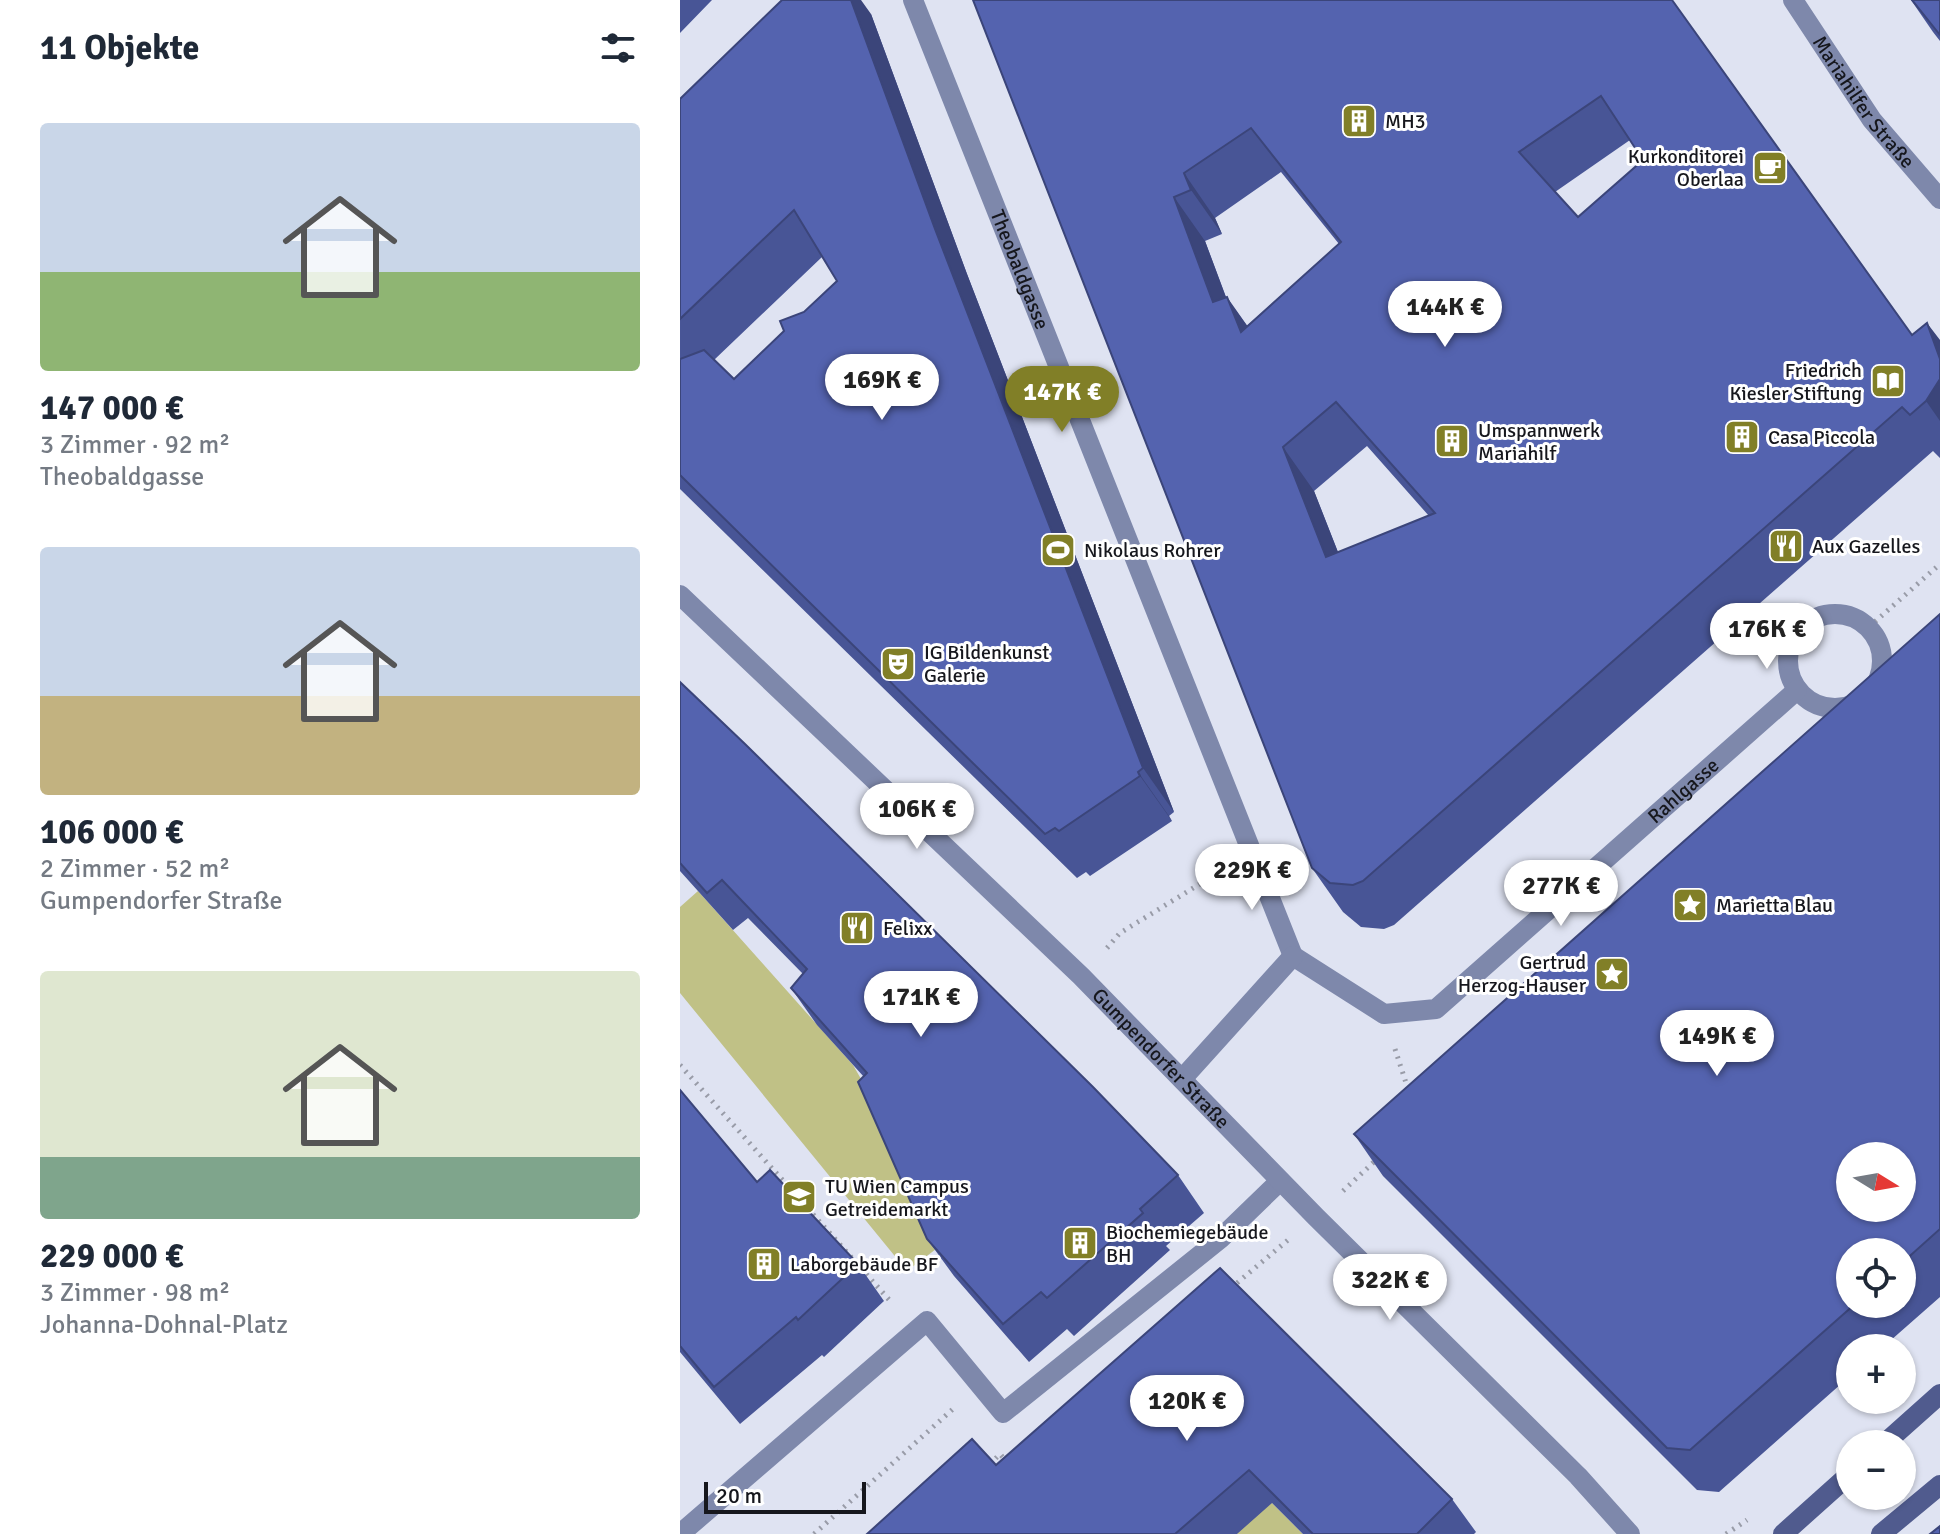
<!DOCTYPE html>
<html lang="de">
<meta charset="utf-8">
<style>
body{margin:0;font-family:Signika,sans-serif;background:#f2f2f3;color:#1f2937;height:100vh;display:flex;flex-direction:column;font-size:30px;white-space:nowrap}
*{box-sizing:border-box;margin:0}
p{font-size:26px;color:#747a83}
.icon{flex:none;width:44px;height:44px;fill:none;stroke:currentColor;stroke-width:2;stroke-linecap:round;stroke-linejoin:round}
.map{position:relative;flex:1;overflow:hidden}
.sheet{display:flex;flex-direction:column;background:#fff;width:680px}
.sheet>*{flex:none}
.needle{width:52px;rotate:101deg}
.controls{position:absolute;left:1156px;top:1142px;display:grid;gap:16px}
.controls a{display:grid;place-items:center;width:80px;height:80px;border-radius:50%;background:#fff;box-shadow:0 2px 6px #0004;font-size:40px}
.scale{position:absolute;left:24px;bottom:20px;width:162px;box-sizing:border-box;padding-left:8px;border:4px solid #16171d;border-top:0;font-size:22px;line-height:28px;white-space:nowrap;color:#16171d;-webkit-text-stroke:6px #fff;paint-order:stroke}
.price{position:absolute;translate:-50% -68px;padding:0 18px;border-radius:28px;background:#fff;color:#222;font-size:26px;line-height:52px;filter:drop-shadow(0 2px 4px #0008)}
.price::after{content:'';position:absolute;left:50%;top:48px;width:24px;height:18px;margin-left:-12px;background:inherit;clip-path:polygon(0 0,100% 0,50% 100%)}
.price.on{background:#817f27;color:#fff}
ul{padding:0;list-style:none}
li{display:grid;align-content:center;gap:16px;height:424px;padding:0 40px}
li span{display:grid;place-items:center;height:248px;border-radius:8px;color:#555}
li>.icon{margin-inline-start:auto}
span .icon{width:144px;height:144px;fill:#fffc;stroke-width:1}
li b{font-size:34px}
h2{display:flex;justify-content:space-between;align-items:center;height:96px;padding:0 40px;font-size:34px}
main{display:flex;flex:1;min-height:0}
.map>svg:first-child{display:block}
.green{fill:#c0c186}
.lines{fill:none;stroke-linecap:round;stroke-linejoin:round}
.path{stroke:#999ca8;stroke-width:5;stroke-dasharray:2 6;stroke-linecap:butt}
.service{stroke:#7e88ab;stroke-width:20}
.minor{stroke:#7e88ab;stroke-width:20}
.tertiary{stroke:#7e88ab;stroke-width:20}
.secondary{stroke:#505b8e;stroke-width:20}
.wall{fill:#485596;fill-rule:evenodd}
.shaded-wall{fill:#3b457a}
.building{fill:#5463af;stroke:#3b457a;stroke-width:2;fill-rule:evenodd}
.labels{text-anchor:middle;stroke-width:6;stroke-linejoin:round;paint-order:stroke}
.street-label{font-size:20px;fill:#16171d;stroke:#fff}
.poi-label{font-size:20px;fill:#16171d;stroke:#fff;text-anchor:start}
</style>
<main>
<section class="sheet">
<h2>11 Objekte<svg class="icon" aria-label="filters" viewBox="0 0 24 24"><path d="M4 7h16M4 17h16"/><circle cx="9" cy="7" r="2"/><circle cx="15" cy="17" r="2"/></svg></h2>
<ul>
<li><span style="background:linear-gradient(#c9d6e8 60%,#8fb573 0)"><svg class="icon" aria-label="home" viewBox="0 0 24 24"><path d="M3 11l9-7 9 7M6 9v11h12V9"/></svg></span><div><b>147 000 €</b><p>3 Zimmer · 92 m²</p><p>Theobaldgasse</p></div></li>
<li><span style="background:linear-gradient(#c9d6e8 60%,#c2b280 0)"><svg class="icon" aria-label="home" viewBox="0 0 24 24"><path d="M3 11l9-7 9 7M6 9v11h12V9"/></svg></span><div><b>106 000 €</b><p>2 Zimmer · 52 m²</p><p>Gumpendorfer Straße</p></div></li>
<li><span style="background:linear-gradient(#dfe7d0 75%,#7fa58c 0)"><svg class="icon" aria-label="home" viewBox="0 0 24 24"><path d="M3 11l9-7 9 7M6 9v11h12V9"/></svg></span><div><b>229 000 €</b><p>3 Zimmer · 98 m²</p><p>Johanna-Dohnal-Platz</p></div></li>
</ul>
</section>
<div class="map">
<svg width="1260" height="1534" viewBox="0 0 1260 1534">
<rect width="100%" height="100%" fill="#dfe3f2"/>
<path class="green" d="M 18,891 L 173,1065 L 204,1119 L 260,1246 L 227,1271 L 0,993 L 0,907 Z
M 576,1487 L 623,1534 L 557,1534 Z"/>
<g class="lines">
<path class="path" d="M 1189,627 L 1260,564
M 427,948 L 440,933 L 541,871
M 715,1049 L 728,1089
M 0,1065 L 212,1303
M 663,1191 L 697,1159
M 551,1288 L 608,1240
M 310,1464 L 320,1454 L 326,1461
M 134,1534 L 273,1409
M 1046,1534 L 1067,1520"/>
<path class="service" d="M 0,1534 L 247,1321 L 323,1413 L 540,1239 L 600,1181"/>
<g class="minor">
<path id="s1" d="M 233,0 L 613,956"/>
<path id="s2" d="M 1113,0 L 1192,120 L 1260,199"/>
<circle cx="1155" cy="661" r="47"/>
<path id="s3" d="M 613,956 L 704,1014 L 756,1009 L 1117,690"/>
<path d="M 502,1079 L 613,956"/>
</g>
<path class="tertiary" id="s4" d="M 0,595 L 401,976 L 636,1217 L 898,1476 L 950,1534"/>
<path class="secondary" d="M 1204,1444 L 1260,1394
M 1103,1534 L 1170,1474
M 1201,1534 L 1260,1485"/>
</g>
<path class="wall" d="M 0,0 L 32,0 L 0,33 Z
M 293,0 L 992,0 L 1232,335 L 1260,340 L 1260,458 L 1253,451 L 714,925 L 704,929 L 681,927 L 663,912 L 632,868 ZM 950,140 L 963,160 L 898,217 L 875,192 ZM 601,172 L 659,244 L 567,326 L 546,297 L 525,241 L 542,234 L 535,218 ZM 687,446 L 749,516 L 658,552 L 634,491 Z
M 1231,0 L 1260,0 L 1260,41 L 1253,32 Z
M 191,14 L 287,274 L 494,812 L 489,816 L 492,821 L 410,876 L 406,872 L 397,878 L 0,489 L 0,99 ZM 142,257 L 157,281 L 54,379 L 34,360 Z
M 1260,614 L 1260,1297 L 1202,1348 L 1170,1348 L 1170,1376 L 1039,1492 L 1017,1490 L 703,1176 L 674,1134 ZM 1222,1252 L 1222,1304 L 1170,1304 Z
M 0,682 L 498,1175 L 524,1213 L 486,1246 L 490,1250 L 394,1336 L 387,1329 L 349,1362 L 274,1276 L 247,1239 L 184,1077 L 137,1025 L 111,988 L 123,974 L 68,918 L 53,930 L 0,871 Z
M 0,1090 L 77,1182 L 178,1264 L 204,1301 L 144,1357 L 142,1355 L 60,1424 L 0,1352 Z
M 540,1268 L 772,1499 L 796,1532 L 794,1534 L 623,1534 L 592,1503 L 557,1534 L 187,1534 L 316,1465 Z"/>
<path class="shaded-wall" d="M 171,0 L 181,0 L 191,14 L 287,274 L 494,812 L 463,768 L 255,229 Z
M 504,173 L 535,218 L 542,234 L 511,190 Z
M 494,197 L 525,241 L 564,346 L 533,302 Z
M 547,297 L 578,341 L 561,332 Z
M 1247,323 L 1260,340 L 1260,421 L 1246,401 Z
M 603,447 L 634,491 L 677,601 L 646,557 Z
M 458,772 L 489,816 L 492,821 L 460,776 Z"/>
<path class="building" d="M 102,0 L 171,0 L 255,229 L 463,768 L 458,772 L 460,776 L 379,831 L 375,828 L 365,834 L 0,475 L 0,359 L 24,350 L 54,379 L 104,331 L 100,321 L 124,312 L 157,281 L 114,210 L 0,319 L 0,99 Z
M 293,0 L 992,0 L 1232,335 L 1247,323 L 1260,359 L 1260,379 L 1246,401 L 1230,415 L 1222,407 L 683,881 L 673,885 L 650,883 L 632,868 ZM 921,96 L 963,160 L 898,217 L 839,152 ZM 571,128 L 661,242 L 561,332 L 547,297 L 533,302 L 494,197 L 511,190 L 504,173 ZM 656,402 L 755,513 L 646,557 L 603,447 Z
M 1232,0 L 1260,0 L 1260,35 Z
M 1260,614 L 1260,1229 L 1222,1263 L 1222,1252 L 1170,1252 L 1170,1304 L 1175,1304 L 1010,1450 L 987,1448 L 674,1134 ZM 1170,1156 L 1222,1156 L 1222,1208 L 1170,1208 Z
M 0,682 L 65,744 L 413,1087 L 498,1175 L 460,1209 L 463,1213 L 367,1298 L 361,1292 L 323,1324 L 247,1239 L 178,1082 L 187,1073 L 111,988 L 127,969 L 42,880 L 27,893 L 0,863 Z
M 0,1090 L 77,1182 L 90,1170 L 178,1264 L 118,1320 L 116,1317 L 34,1387 L 0,1346 Z
M 540,1268 L 772,1499 L 737,1534 L 633,1534 L 569,1470 L 495,1534 L 187,1534 L 292,1439 L 316,1465 Z
M 1260,1526 L 1260,1534 L 1250,1534 Z"/>
<defs>
<g id="building-square" transform="scale(1.8)"><rect x="-9" y="-9" width="18" height="18" rx="4" fill="#817f27" stroke="#fff"/><path d="M-4-6H4V6H1V3H-1V6H-4ZM-2.5-4.3h1.7v1.8h-1.7ZM.8-4.3h1.7v1.8H.8ZM-2.5-1h1.7V.8h-1.7ZM.8-1h1.7V.8H.8Z" fill="#fff"/></g>
<g id="cafe-square" transform="scale(1.8)"><rect x="-9" y="-9" width="18" height="18" rx="4" fill="#817f27" stroke="#fff"/><path d="M-5.5-4.5H6V0H3Q3 3.5 0 3.5H-2.5Q-5.5 3.5-5.5 0ZM3-3.2v2h1.7v-2ZM-6 4.5H4V6H-6Z" fill="#fff"/></g>
<g id="library-square" transform="scale(1.8)"><rect x="-9" y="-9" width="18" height="18" rx="4" fill="#817f27" stroke="#fff"/><path d="M-6-4Q-3-5.5-.7-3.5V5Q-3 3-6 4ZM6-4Q3-5.5 .7-3.5V5Q3 3 6 4Z" fill="#fff"/></g>
<g id="restaurant-square" transform="scale(1.8)"><rect x="-9" y="-9" width="18" height="18" rx="4" fill="#817f27" stroke="#fff"/><path d="M-5-6h1v4h1v-4h1v4h1v-4h1v5L-1.5 .5V6h-2V.5L-5-1ZM5-6V6H3V1.5H1.5Q1.5-4 5-6Z" fill="#fff"/></g>
<g id="stadium-square" transform="scale(1.8)"><rect x="-9" y="-9" width="18" height="18" rx="4" fill="#817f27" stroke="#fff"/><path d="M0-5a6.5 5 0 1 0 0 10a6.5 5 0 1 0 0-10ZM-3.5-1.8h7v3.6h-7Z" fill="#fff"/></g>
<g id="theatre-square" transform="scale(1.8)"><rect x="-9" y="-9" width="18" height="18" rx="4" fill="#817f27" stroke="#fff"/><path d="M-5-5.5Q0-4 5-5.5V0Q5 5 0 6Q-5 5-5 0ZM-3.3-2.5H-1v1.5H-3.3ZM1-2.5H3.3v1.5H1ZM-2.8 1Q0 5.5 2.8 1Z" fill="#fff"/></g>
<g id="sight-square" transform="scale(1.8)"><rect x="-9" y="-9" width="18" height="18" rx="4" fill="#817f27" stroke="#fff"/><path d="M0-6L1.8-2.2L6-1.7L2.9 1.2L3.7 5.4L0 3.3L-3.7 5.4L-2.9 1.2L-6-1.7L-1.8-2.2Z" fill="#fff"/></g>
<g id="university-square" transform="scale(1.8)"><rect x="-9" y="-9" width="18" height="18" rx="4" fill="#817f27" stroke="#fff"/><path d="M0-5L7-2L0 1L-7-2ZM-4 1L0 2.5L4 1V4Q0 6-4 4Z" fill="#fff"/></g>
</defs>
<g fill-rule="evenodd">
<use href="#building-square" x="679" y="121"/>
<use href="#cafe-square" x="1090" y="168"/>
<use href="#library-square" x="1208" y="381"/>
<use href="#building-square" x="1062" y="437"/>
<use href="#building-square" x="772" y="441"/>
<use href="#restaurant-square" x="1106" y="546"/>
<use href="#stadium-square" x="378" y="550"/>
<use href="#theatre-square" x="218" y="664"/>
<use href="#sight-square" x="1010" y="905"/>
<use href="#restaurant-square" x="177" y="928"/>
<use href="#sight-square" x="932" y="974"/>
<use href="#university-square" x="119" y="1197"/>
<use href="#building-square" x="400" y="1243"/>
<use href="#building-square" x="84" y="1264"/>
</g>
<g class="labels">
<g class="street-label">
<text dy="7" stroke="none"><textPath href="#s2" startOffset="124">Mariahilfer Straße</textPath></text>
<text dy="7" stroke="none"><textPath href="#s1" startOffset="290">Theobaldgasse</textPath></text>
<text dy="7" stroke="none"><textPath href="#s3" startOffset="490">Rahlgasse</textPath></text>
<text dy="7" stroke="none"><textPath href="#s4" startOffset="668">Gumpendorfer Straße</textPath></text>
</g>
<g class="poi-label">
<text x="705" y="128">MH3</text>
<text x="1064" y="163" text-anchor="end">Kurkonditorei<tspan x="1064" dy="23">Oberlaa</tspan></text>
<text x="1182" y="377" text-anchor="end">Friedrich<tspan x="1182" dy="23">Kiesler Stiftung</tspan></text>
<text x="798" y="437">Umspannwerk<tspan x="798" dy="23">Mariahilf</tspan></text>
<text x="1088" y="444">Casa Piccola</text>
<text x="1132" y="553">Aux Gazelles</text>
<text x="404" y="557">Nikolaus Rohrer</text>
<text x="244" y="659">IG Bildenkunst<tspan x="244" dy="23">Galerie</tspan></text>
<text x="1036" y="912">Marietta Blau</text>
<text x="203" y="935">Felixx</text>
<text x="906" y="969" text-anchor="end">Gertrud<tspan x="906" dy="23">Herzog-Hauser</tspan></text>
<text x="145" y="1193">TU Wien Campus<tspan x="145" dy="23">Getreidemarkt</tspan></text>
<text x="426" y="1239">Biochemiegebäude<tspan x="426" dy="23">BH</tspan></text>
<text x="110" y="1271">Laborgebäude BF</text>
</g>
</g>
</svg>
<div class="controls">
<a><svg class="needle" viewBox="-14 -14 28 28"><path d="M0-13l5 13h-10z" fill="#e53935"/><path d="M0 13l5-13h-10z" fill="#747a83"/></svg></a>
<a><svg class="icon" aria-label="locate" viewBox="0 0 24 24"><circle cx="12" cy="12" r="6"/><path d="M12 2v4M12 18v4M2 12h4M18 12h4"/></svg></a>
<a>+</a>
<a>−</a>
</div>
<div class="scale">20 m</div>
<b class="price" style="left:765px;top:349px">144K €</b>
<b class="price" style="left:202px;top:422px">169K €</b>
<b class="price on" style="left:382px;top:434px">147K €</b>
<b class="price" style="left:1087px;top:671px">176K €</b>
<b class="price" style="left:237px;top:851px">106K €</b>
<b class="price" style="left:572px;top:912px">229K €</b>
<b class="price" style="left:881px;top:928px">277K €</b>
<b class="price" style="left:241px;top:1039px">171K €</b>
<b class="price" style="left:1037px;top:1078px">149K €</b>
<b class="price" style="left:710px;top:1322px">322K €</b>
<b class="price" style="left:507px;top:1443px">120K €</b>
</div>
</main>
